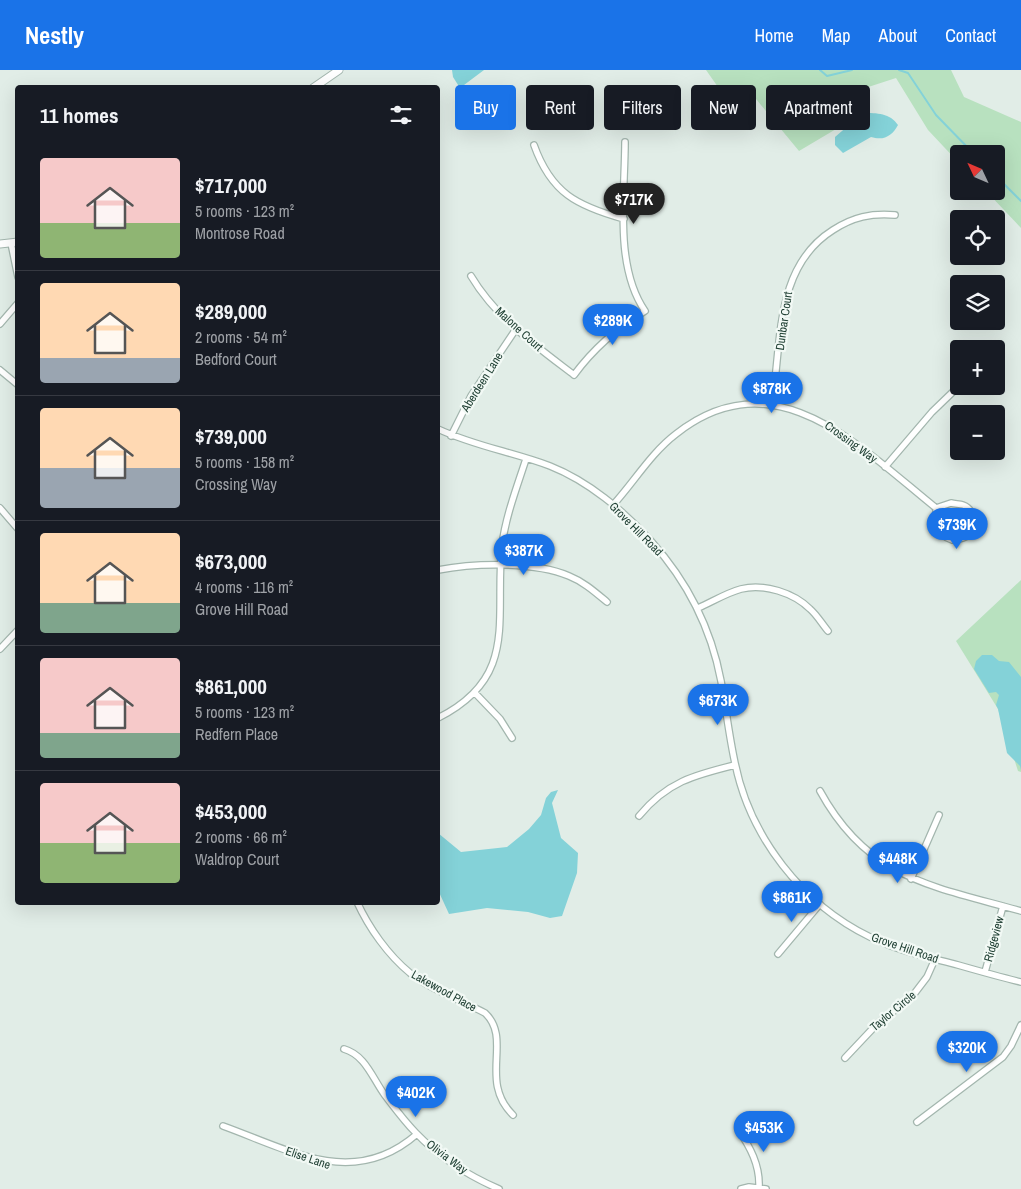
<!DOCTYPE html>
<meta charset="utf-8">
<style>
body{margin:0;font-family:"Archivo Narrow",sans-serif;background:#20242c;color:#f1f3f6;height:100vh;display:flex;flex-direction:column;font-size:19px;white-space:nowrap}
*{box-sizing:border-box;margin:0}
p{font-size:16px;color:#9ea1a6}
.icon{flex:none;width:28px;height:28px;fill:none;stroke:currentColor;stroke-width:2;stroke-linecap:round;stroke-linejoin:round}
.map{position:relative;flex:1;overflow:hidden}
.panel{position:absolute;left:15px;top:15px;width:425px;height:820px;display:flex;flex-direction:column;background:#171b24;border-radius:5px;box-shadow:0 5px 20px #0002}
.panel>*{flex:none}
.guide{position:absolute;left:455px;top:15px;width:475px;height:45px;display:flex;gap:10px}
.needle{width:32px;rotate:314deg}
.fabs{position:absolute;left:950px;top:75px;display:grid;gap:10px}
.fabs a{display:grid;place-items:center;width:55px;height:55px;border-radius:5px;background:#171b24;box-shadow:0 5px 20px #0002;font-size:25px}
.price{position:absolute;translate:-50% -42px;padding:0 11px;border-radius:18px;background:#1a73e8;color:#fff;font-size:16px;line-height:32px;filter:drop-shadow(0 1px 2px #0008)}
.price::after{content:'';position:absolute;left:50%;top:30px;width:15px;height:11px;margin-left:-8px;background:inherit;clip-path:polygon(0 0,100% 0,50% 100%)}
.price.current{background:#222;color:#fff}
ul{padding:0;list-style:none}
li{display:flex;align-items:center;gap:15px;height:125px;padding:0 25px}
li+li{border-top:1px solid #363941}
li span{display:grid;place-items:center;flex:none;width:140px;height:100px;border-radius:5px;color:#555}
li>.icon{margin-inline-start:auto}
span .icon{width:60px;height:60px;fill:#fffc;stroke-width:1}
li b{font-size:21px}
h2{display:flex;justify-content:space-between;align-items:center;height:60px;padding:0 25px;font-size:21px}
.pill{padding:0 18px;border-radius:5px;background:#171b24;box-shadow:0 5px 20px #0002;font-size:18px;line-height:45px}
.pill.current{background:#1a73e8;color:#fff}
header{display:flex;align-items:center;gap:30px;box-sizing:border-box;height:70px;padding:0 25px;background:#1a73e8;color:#fff}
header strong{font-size:24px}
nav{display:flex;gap:28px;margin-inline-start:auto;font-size:18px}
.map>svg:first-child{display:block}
.green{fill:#b8e1bf}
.water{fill:#84d2d8}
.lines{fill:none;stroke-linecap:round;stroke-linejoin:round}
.stream{stroke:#84d2d8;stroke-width:2}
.minor-casing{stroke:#a3b6ae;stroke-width:8}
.tertiary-casing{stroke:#a3b6ae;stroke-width:9}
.minor{stroke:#fff;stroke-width:5.5}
.tertiary{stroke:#fff;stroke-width:7}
.labels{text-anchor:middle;stroke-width:4.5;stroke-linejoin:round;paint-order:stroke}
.street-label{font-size:12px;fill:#204034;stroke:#f2f9f5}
</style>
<header>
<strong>Nestly</strong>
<nav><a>Home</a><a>Map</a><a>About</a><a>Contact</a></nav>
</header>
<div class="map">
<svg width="1021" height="1119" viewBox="0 0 1021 1119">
<rect width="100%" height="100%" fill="#e1ede7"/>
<path class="green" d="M 706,0 L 951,0 L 964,27 L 1021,52 L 1021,158 L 986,121 L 996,121 L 996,84 L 959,84 L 959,93 L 928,60 L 896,8 L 856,21 L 858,46 L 799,81 L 756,29 L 725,27 Z
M 1021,510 L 1021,702 L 1018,701 L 998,639 L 956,571 Z"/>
<path class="water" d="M 452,0 L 484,0 L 460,18 L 453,7 Z
M 863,43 C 877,43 890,43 898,55 C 892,66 884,71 871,67 L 843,83 L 835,75 L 835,67 Z
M 982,585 L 992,585 L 999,591 L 1009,592 L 1021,607 L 1021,700 L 1020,696 L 1007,683 L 998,639 L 996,635 L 999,625 L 996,622 L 989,623 L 974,599 L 976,591 Z
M 558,720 L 552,733 L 561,768 L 578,783 L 577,803 L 562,846 L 550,848 L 528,842 L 487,838 L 449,844 L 438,820 L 438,763 L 461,782 L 507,777 L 529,759 L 541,745 L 546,728 L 551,722 Z"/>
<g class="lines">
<path class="stream" d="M 820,0 L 827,6 L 852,0
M 899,0 L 908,3 L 936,45 L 974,84
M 996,106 L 1021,131"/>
<g class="minor-casing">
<path id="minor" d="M 534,75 C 551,123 577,136 624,149
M 11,173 L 18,207
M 471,206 C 496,248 536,276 574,305 C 594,278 617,258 645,241 C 614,196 625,124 625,72
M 0,254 L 18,233
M 0,300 L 18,315
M 772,333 C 782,273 774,197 833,160 C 853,147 871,143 895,145
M 438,359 C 474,376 513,382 550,396 C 588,411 624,441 651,471 C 687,511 711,558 721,611 C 726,638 729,666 735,693 C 750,767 802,834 870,867 C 898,881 928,887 958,895 C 979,901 1000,907 1021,912
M 451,366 L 471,326 L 516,259
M 885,397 L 932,342 L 959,316
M 951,433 C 955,434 960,434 963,435 C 975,439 976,458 967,466 C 963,469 957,469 952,470 C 936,465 936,453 936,438 Z
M 613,435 C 634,412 651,383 676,364 C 775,286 860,377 936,438
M 0,438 L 18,459
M 438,500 C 474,493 533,491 569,506 C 584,512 595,522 607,532
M 698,538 C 712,532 726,523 741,519 C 764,513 794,523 810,539 C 817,545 822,554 828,561
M 0,579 L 18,560
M 475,623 L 500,649 L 512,668
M 438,648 C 520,607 494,548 502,475 C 506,445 517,417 526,389
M 820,721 C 868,809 932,816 1021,841
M 639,746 C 667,712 694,705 735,695
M 911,809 L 939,745
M 357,832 C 369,858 388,885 410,903 C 432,920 460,930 485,943 C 513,969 478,1011 513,1045
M 778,884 L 820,834
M 985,902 L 1003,836
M 344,979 C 365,985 372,1007 384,1024 C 394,1037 404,1051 416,1063 C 439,1087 469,1106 499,1119
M 845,988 L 878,953 L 911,928 L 927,907 L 935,889
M 917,1052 L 1003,987 L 1011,976 L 1021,955
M 223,1056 C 292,1081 354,1119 417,1064
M 738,1059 C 750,1077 760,1095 759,1117
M 741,1119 L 749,1117 L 766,1119"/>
</g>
<g class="tertiary-casing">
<path id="tertiary" d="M 313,18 L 339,0
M 0,174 L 18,172"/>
</g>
<use href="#minor" class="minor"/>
<use href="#tertiary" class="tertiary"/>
</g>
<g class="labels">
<g class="street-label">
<text transform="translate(784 251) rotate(-82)" y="4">Dunbar Court</text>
<text transform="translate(519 259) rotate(42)" y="4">Malone Court</text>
<text transform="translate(482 312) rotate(-58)" y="4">Aberdeen Lane</text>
<text transform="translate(851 372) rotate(36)" y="4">Crossing Way</text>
<text transform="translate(636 459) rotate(45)" y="4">Grove Hill Road</text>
<text transform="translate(994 869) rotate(-75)" y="4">Ridgeview</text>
<text transform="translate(905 878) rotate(19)" y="4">Grove Hill Road</text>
<text transform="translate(444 921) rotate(29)" y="4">Lakewood Place</text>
<text transform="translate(893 941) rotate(-40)" y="4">Taylor Circle</text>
<text transform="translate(447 1087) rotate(37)" y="4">Olivia Way</text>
<text transform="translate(308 1088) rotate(19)" y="4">Elise Lane</text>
</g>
</g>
</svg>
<div class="fabs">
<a><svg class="needle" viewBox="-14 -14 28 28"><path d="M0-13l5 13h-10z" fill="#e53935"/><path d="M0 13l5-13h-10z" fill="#9ea1a6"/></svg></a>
<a><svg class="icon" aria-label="locate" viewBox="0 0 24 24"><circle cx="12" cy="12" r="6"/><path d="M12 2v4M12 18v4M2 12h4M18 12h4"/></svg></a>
<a><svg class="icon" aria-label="layers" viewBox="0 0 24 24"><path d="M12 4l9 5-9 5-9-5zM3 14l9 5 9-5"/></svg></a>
<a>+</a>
<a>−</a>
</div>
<b class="price current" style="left:634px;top:155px">$717K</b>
<b class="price" style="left:613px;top:276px">$289K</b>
<b class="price" style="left:772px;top:344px">$878K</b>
<b class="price" style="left:957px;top:480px">$739K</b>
<b class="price" style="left:524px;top:506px">$387K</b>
<b class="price" style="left:718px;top:656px">$673K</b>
<b class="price" style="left:898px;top:814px">$448K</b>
<b class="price" style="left:792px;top:853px">$861K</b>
<b class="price" style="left:967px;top:1003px">$320K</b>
<b class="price" style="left:416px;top:1048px">$402K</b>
<b class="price" style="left:764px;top:1083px">$453K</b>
<div class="guide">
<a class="pill current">Buy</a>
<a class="pill">Rent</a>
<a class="pill">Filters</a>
<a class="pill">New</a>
<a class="pill">Apartment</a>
</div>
<section class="panel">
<h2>11 homes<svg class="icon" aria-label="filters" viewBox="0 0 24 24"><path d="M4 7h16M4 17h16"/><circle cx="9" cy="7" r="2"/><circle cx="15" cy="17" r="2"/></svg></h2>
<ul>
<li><span style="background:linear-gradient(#f6c9c9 65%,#8fb573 0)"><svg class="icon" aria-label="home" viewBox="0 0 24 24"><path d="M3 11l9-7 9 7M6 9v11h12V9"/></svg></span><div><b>$717,000</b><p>5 rooms · 123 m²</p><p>Montrose Road</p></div></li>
<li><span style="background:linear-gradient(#ffd9b3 75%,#9aa5b1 0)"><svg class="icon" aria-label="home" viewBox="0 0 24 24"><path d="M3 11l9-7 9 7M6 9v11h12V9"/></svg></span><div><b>$289,000</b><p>2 rooms · 54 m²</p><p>Bedford Court</p></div></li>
<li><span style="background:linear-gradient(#ffd9b3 60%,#9aa5b1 0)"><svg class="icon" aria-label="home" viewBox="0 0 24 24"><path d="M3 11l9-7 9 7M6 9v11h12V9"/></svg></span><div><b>$739,000</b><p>5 rooms · 158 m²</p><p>Crossing Way</p></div></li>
<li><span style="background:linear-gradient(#ffd9b3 70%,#7fa58c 0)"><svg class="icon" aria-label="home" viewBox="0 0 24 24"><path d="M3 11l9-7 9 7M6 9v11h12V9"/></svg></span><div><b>$673,000</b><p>4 rooms · 116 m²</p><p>Grove Hill Road</p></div></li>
<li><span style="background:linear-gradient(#f6c9c9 75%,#7fa58c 0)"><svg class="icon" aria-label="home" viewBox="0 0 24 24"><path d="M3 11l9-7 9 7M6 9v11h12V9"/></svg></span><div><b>$861,000</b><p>5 rooms · 123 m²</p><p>Redfern Place</p></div></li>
<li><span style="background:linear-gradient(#f6c9c9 60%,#8fb573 0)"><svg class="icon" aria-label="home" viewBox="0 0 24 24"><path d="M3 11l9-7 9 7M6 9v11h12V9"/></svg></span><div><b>$453,000</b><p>2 rooms · 66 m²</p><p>Waldrop Court</p></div></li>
</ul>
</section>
</div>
